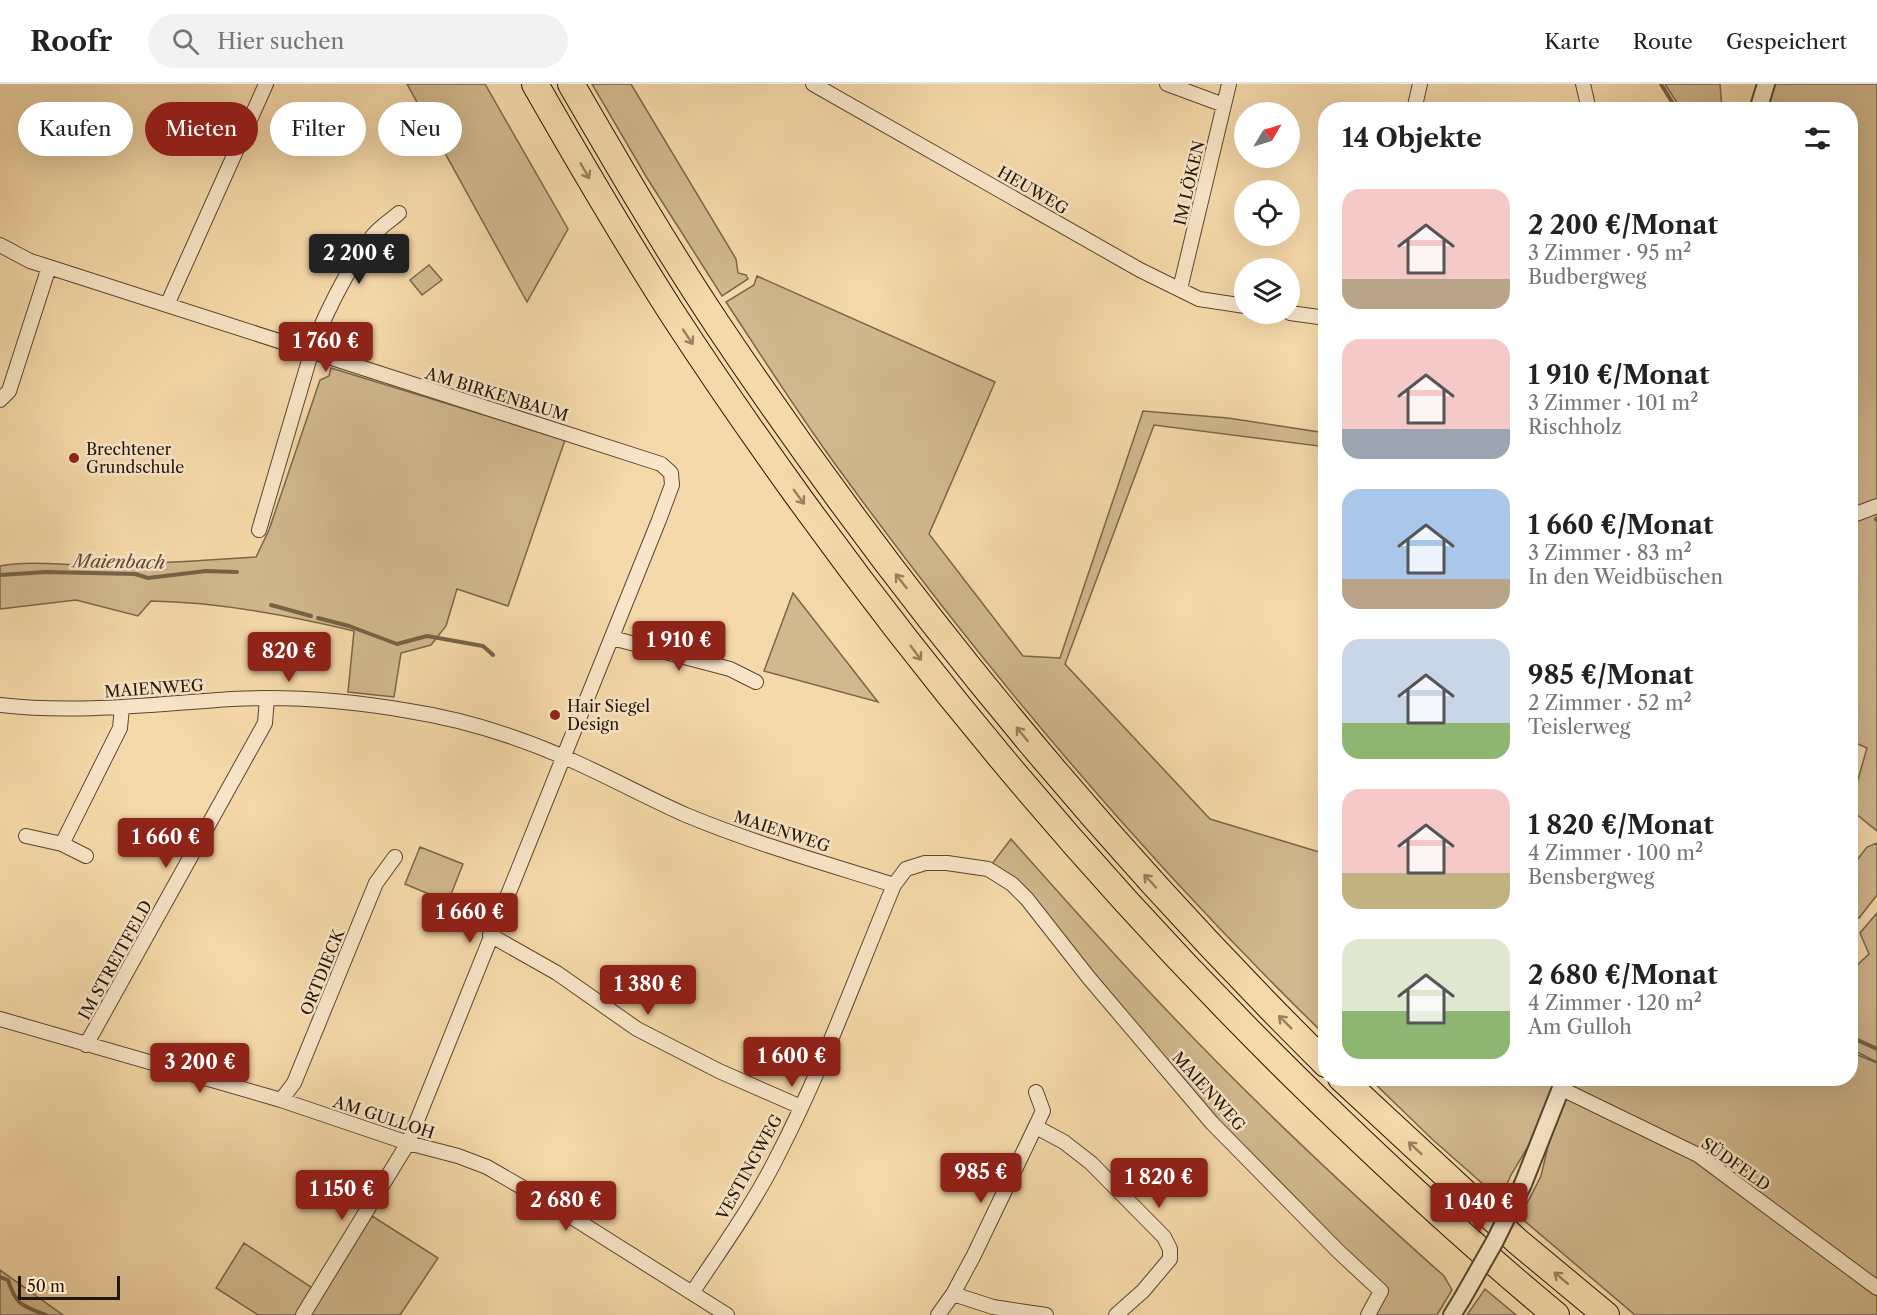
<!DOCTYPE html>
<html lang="de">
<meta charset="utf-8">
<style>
body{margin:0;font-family:"Libre Caslon Text",serif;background:#f2f2f2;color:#222;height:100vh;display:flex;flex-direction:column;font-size:22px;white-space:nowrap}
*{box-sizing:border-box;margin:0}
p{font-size:20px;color:#767676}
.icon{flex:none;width:33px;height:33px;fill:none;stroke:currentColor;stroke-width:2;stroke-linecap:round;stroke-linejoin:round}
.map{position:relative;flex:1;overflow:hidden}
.drawer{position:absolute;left:1318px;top:18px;width:540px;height:984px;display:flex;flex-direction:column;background:#fff;border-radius:24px;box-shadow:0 6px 24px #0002}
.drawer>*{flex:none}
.hud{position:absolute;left:18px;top:18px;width:570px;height:54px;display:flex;gap:12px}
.needle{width:39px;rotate:52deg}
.controls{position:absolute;left:1234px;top:18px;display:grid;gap:12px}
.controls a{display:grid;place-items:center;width:66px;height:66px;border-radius:50%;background:#fff;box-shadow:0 6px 24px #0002;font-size:30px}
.scale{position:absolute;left:18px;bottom:15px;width:102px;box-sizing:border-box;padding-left:6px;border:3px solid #231507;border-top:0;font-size:16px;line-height:21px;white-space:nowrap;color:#231507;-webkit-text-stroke:4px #f9e6c8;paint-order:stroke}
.price{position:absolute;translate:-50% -51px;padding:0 14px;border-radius:6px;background:#8f2418;color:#fff;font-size:20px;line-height:39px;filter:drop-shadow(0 2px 3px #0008)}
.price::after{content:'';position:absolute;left:50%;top:36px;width:18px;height:14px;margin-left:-9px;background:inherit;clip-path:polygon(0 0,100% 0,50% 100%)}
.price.selected{background:#222;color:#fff}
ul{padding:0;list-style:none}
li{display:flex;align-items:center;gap:18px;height:150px;padding:0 24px}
li span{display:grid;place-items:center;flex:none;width:168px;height:120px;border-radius:18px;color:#555}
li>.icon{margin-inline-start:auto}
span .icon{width:72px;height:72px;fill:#fffc;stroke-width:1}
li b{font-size:26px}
h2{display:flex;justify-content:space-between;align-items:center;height:72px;padding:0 24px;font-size:26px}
.chip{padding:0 21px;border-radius:27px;background:#fff;box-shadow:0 6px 24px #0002;font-size:21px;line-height:54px}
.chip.selected{background:#8f2418;color:#fff}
header{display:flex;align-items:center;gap:36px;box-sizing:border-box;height:84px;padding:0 30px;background:#fff;border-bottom:2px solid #e0e0e0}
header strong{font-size:28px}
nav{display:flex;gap:33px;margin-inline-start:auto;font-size:21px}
.search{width:420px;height:54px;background:#f2f2f2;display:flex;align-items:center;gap:15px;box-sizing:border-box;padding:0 21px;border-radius:33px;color:#767676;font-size:22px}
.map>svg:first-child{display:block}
.green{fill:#d2b88e;stroke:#7a664a;stroke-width:1.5}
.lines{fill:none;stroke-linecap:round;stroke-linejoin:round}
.stream{stroke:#766248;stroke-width:4}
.minor-casing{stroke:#584630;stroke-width:16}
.tertiary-casing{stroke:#584630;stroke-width:20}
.motorway-casing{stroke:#231507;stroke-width:28}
.minor{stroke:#f9e6c8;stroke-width:14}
.tertiary{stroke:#f9e6c8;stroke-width:16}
.motorway{stroke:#f6d9aa;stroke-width:26}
.tertiary-bridge-casing{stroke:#584630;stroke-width:20;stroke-linecap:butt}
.tertiary-bridge{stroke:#f9e6c8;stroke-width:16}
.oneway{stroke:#978161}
.poi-dot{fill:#8f2418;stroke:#f9e6c8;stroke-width:2}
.labels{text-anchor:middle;stroke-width:5;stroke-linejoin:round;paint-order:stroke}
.street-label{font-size:16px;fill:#231507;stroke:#f9e6c8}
.poi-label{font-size:16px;fill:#231507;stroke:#f9e6c8;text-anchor:start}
.water-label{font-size:18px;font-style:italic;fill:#5b4932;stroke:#f9e6c8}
</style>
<header>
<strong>Roofr</strong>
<div class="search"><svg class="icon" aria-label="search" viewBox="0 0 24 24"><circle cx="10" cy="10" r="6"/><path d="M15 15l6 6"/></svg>Hier suchen</div>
<nav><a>Karte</a><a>Route</a><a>Gespeichert</a></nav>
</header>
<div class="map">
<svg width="1877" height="1231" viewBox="0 0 1877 1231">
<rect width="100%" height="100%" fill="#f6d9aa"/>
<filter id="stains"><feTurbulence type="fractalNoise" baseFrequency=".00333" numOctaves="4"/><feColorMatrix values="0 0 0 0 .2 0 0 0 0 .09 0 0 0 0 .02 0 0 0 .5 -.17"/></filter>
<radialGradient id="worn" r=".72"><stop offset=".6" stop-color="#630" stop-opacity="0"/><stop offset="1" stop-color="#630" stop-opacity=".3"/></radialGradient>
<path class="green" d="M 407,0 L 485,0 L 568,145 L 527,218 Z
M 592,0 L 631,0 L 736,175 L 738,189 L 746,191 L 748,195 L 722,212 L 647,94 Z
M 1665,0 L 1720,0 L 1722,25 L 1681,25 Z
M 1767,0 L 1877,0 L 1877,747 L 1851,726 L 1851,720 L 1867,664 L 1851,657 L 1851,26 L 1759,26 Z
M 429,181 L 442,196 L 422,211 L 410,196 Z
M 757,192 L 995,298 L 929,450 L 1023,572 L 1060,574 L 1143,327 L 1228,334 L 1326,349 L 1326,363 L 1154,341 L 1065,580 L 1210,735 L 1326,770 L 1326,952 C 1147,778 985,586 838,384 C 799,331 763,274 726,218 L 754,201 Z
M 331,284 L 565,356 L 508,522 L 457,505 L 446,542 L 431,561 L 401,569 L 394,613 L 348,608 L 354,547 C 288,531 219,518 151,517 L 138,532 L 76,516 L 0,525 L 0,482 C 33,476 67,482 101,481 C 153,480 204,476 256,473 L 269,446 L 320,296 L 329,292 Z
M 793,509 L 878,618 L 764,587 Z
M 1011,755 C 1066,817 1120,878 1177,937 C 1262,1026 1352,1110 1444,1192 L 1452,1206 L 1437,1231 L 1368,1231 L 1380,1206 L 1212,1039 L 1027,815 L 988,785 Z
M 1877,759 L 1877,811 L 1859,834 L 1851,836 L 1851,784 L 1867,763 Z
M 420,763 L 463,780 L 448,818 L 405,800 Z
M 1877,829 L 1877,978 L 1851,965 L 1851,887 L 1869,870 L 1860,849 Z
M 1851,968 L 1877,979 L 1877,1202 L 1710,1070 L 1574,1010 L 1695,1075 L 1877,1210 L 1877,1231 L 1635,1231 L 1520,1133 L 1541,1092 L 1561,1007 L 1511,1091 L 1500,1115 L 1432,1055 L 1370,995 L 1851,994 Z
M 372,1132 L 438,1174 L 400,1231 L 258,1231 L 216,1204 L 244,1159 L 323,1211 Z
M 0,1186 L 63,1231 L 0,1231 Z
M 1485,1205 L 1516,1231 L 1467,1231 Z"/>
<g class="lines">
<path class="stream" d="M 1661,0 L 1677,26
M 1876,435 L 1877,436
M 0,491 L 46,488 L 135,490 L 148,494 L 206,487 L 237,488
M 271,521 L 311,532
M 318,534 L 349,542 L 397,560 L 427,552 L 483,562 L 493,571
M 1851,953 L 1877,965
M 0,1193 L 8,1196 C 16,1221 22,1222 46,1231"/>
<g class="minor-casing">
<path id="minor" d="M 813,0 L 1140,186 L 1199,215 L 1245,222
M 1167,0 L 1224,21
M 1583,0 L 1589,26
M 1414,26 L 1420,0
M 0,161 L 30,177 L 49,183 L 661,380 L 671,389 L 672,401 L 659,436 L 408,1059 L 303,1231
M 1180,205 L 1229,0
M 167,221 L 266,0
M 1290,229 L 1326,234
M 0,316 L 9,307 L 49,183
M 1851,432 L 1877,422
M 259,446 L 315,256 C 330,221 348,184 371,154 C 378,144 390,137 399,129
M 612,554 L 730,585 L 756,598
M 0,621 C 78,630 154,620 232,615 C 290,612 351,617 409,627 C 462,635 515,652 564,673 C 606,691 645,713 686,731 C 753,759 824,779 894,801 L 906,785 L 925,779 L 947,779 L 988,785 L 1012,800 L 1027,815 L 1089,894 L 1212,1039 L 1339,1168 L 1381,1207 L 1368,1231
M 26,752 L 62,760
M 86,772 L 62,760 L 120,644 L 122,623
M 490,851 L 557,889 L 637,945 L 719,987 L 801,1023
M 0,935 L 281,1016 L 408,1059 L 458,1072 L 487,1083 L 551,1120 L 727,1231
M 86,961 L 265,639 L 267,614
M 1562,1005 L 1698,1071 L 1877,1204
M 281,1016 L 294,999 L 376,799 L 395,773
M 1036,1043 L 1064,1058 L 1091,1079 L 1164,1153 L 1170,1165 L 1170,1175 L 1143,1207 L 1116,1231
M 692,1209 C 721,1165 753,1121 777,1073 C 822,986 856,892 894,801
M 953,1210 L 993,1223 L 1046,1231
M 938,1231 L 953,1210 L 974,1171 L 1043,1027 L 1036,1008"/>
</g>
<g class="tertiary-casing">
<path id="tertiary" d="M 1758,26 L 1766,0
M 1523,1100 L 1565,994
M 1452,1231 L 1462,1215"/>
</g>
<g class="motorway-casing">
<path id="motorway" d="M 535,0 C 579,77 624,154 672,229 C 713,292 756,354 800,415 C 952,625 1120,822 1305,1003 C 1386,1082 1469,1159 1556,1231
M 571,0 C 618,81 665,162 717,240 C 895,506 1098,754 1326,980
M 1341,994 L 1517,1157 L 1606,1231"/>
</g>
<use href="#minor" class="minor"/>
<use href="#tertiary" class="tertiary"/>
<use href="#motorway" class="motorway"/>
<g class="tertiary-bridge-casing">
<path id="tertiary-bridge" d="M 1462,1215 L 1495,1157 L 1523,1100"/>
</g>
<use href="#tertiary-bridge" class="tertiary-bridge"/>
</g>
<defs><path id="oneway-shaft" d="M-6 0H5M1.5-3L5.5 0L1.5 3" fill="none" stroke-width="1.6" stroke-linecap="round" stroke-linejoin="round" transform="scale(1.5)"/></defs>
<g class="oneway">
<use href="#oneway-shaft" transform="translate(585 87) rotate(60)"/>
<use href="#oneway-shaft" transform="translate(688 253) rotate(56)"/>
<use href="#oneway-shaft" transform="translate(799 413) rotate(54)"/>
<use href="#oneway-shaft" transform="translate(901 497) rotate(-128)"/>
<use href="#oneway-shaft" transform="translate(916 569) rotate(53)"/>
<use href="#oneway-shaft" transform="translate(1022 650) rotate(-129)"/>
<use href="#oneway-shaft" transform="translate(1150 797) rotate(-133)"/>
<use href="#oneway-shaft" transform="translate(1285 938) rotate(-135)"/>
<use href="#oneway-shaft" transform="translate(1415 1064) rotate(-137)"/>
<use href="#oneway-shaft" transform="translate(1561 1194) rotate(-140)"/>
</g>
<g class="poi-dot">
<circle cx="74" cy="374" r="6"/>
<circle cx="555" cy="631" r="6"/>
</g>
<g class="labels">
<g class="street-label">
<text transform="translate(1189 99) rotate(-77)" y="6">IM LÖKEN</text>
<text transform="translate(1033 106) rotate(30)" y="6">HEUWEG</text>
<text transform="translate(497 310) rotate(17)" y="6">AM BIRKENBAUM</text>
<text transform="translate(154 604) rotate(-4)" y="6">MAIENWEG</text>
<text transform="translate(782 747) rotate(18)" y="6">MAIENWEG</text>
<text transform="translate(115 876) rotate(-61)" y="6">IM STREITFELD</text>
<text transform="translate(322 888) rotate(-68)" y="6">ORTDIECK</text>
<text transform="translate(1209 1007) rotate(48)" y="6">MAIENWEG</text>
<text transform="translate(384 1033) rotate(18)" y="6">AM GULLOH</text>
<text transform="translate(1736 1080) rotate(35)" y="6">SÜDFELD</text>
<text transform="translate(749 1083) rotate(-61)" y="6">VESTINGWEG</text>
</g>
<g class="poi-label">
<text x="86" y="371">Brechtener<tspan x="86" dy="18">Grundschule</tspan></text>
<text x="567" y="628">Hair Siegel<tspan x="567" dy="18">Design</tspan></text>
</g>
<g class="water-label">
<text transform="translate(119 478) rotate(1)" y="6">Maienbach</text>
</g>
</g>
<rect width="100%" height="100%" filter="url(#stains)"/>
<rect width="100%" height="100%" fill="url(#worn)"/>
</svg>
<div class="controls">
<a><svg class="needle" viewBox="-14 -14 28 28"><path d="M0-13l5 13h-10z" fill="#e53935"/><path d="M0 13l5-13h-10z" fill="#767676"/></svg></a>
<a><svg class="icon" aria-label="locate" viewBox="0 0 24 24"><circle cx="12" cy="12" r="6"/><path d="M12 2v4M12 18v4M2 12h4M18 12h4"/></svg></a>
<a><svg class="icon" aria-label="layers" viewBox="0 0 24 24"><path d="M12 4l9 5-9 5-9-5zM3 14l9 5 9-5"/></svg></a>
</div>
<div class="scale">50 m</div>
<b class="price selected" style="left:359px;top:201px">2 200 €</b>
<b class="price" style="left:326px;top:289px">1 760 €</b>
<b class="price" style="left:679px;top:588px">1 910 €</b>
<b class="price" style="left:289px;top:599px">820 €</b>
<b class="price" style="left:166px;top:785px">1 660 €</b>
<b class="price" style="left:470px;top:860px">1 660 €</b>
<b class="price" style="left:648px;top:932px">1 380 €</b>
<b class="price" style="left:792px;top:1004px">1 600 €</b>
<b class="price" style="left:200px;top:1010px">3 200 €</b>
<b class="price" style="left:981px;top:1120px">985 €</b>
<b class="price" style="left:1159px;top:1125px">1 820 €</b>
<b class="price" style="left:342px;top:1137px">1 150 €</b>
<b class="price" style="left:566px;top:1148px">2 680 €</b>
<b class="price" style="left:1479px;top:1150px">1 040 €</b>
<div class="hud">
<a class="chip">Kaufen</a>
<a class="chip selected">Mieten</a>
<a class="chip">Filter</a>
<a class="chip">Neu</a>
</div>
<section class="drawer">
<h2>14 Objekte<svg class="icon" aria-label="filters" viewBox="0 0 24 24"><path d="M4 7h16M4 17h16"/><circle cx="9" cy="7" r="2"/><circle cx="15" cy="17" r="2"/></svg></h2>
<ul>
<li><span style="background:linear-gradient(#f6c9c9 75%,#b9a48a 0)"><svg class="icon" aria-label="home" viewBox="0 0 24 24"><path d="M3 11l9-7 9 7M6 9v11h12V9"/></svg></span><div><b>2 200 €/Monat</b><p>3 Zimmer · 95 m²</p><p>Budbergweg</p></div></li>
<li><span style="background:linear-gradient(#f6c9c9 75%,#9aa5b1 0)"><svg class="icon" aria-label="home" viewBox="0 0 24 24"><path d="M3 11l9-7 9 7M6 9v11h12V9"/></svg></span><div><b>1 910 €/Monat</b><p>3 Zimmer · 101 m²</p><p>Rischholz</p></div></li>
<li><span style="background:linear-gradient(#a9c7e8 75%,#b9a48a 0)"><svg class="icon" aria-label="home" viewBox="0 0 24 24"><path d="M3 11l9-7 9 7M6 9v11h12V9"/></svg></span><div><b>1 660 €/Monat</b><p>3 Zimmer · 83 m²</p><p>In den Weidbüschen</p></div></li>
<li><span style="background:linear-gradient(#c9d6e8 70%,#8fb573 0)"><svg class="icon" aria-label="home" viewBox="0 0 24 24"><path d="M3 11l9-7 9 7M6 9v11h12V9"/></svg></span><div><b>985 €/Monat</b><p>2 Zimmer · 52 m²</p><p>Teislerweg</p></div></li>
<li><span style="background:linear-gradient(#f6c9c9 70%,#c2b280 0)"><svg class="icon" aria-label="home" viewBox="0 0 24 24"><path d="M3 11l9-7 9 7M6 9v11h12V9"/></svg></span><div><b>1 820 €/Monat</b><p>4 Zimmer · 100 m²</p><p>Bensbergweg</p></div></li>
<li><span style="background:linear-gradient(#dfe7d0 60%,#8fb573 0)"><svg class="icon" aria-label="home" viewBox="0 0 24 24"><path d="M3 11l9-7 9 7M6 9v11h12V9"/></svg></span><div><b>2 680 €/Monat</b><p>4 Zimmer · 120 m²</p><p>Am Gulloh</p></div></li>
</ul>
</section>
</div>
